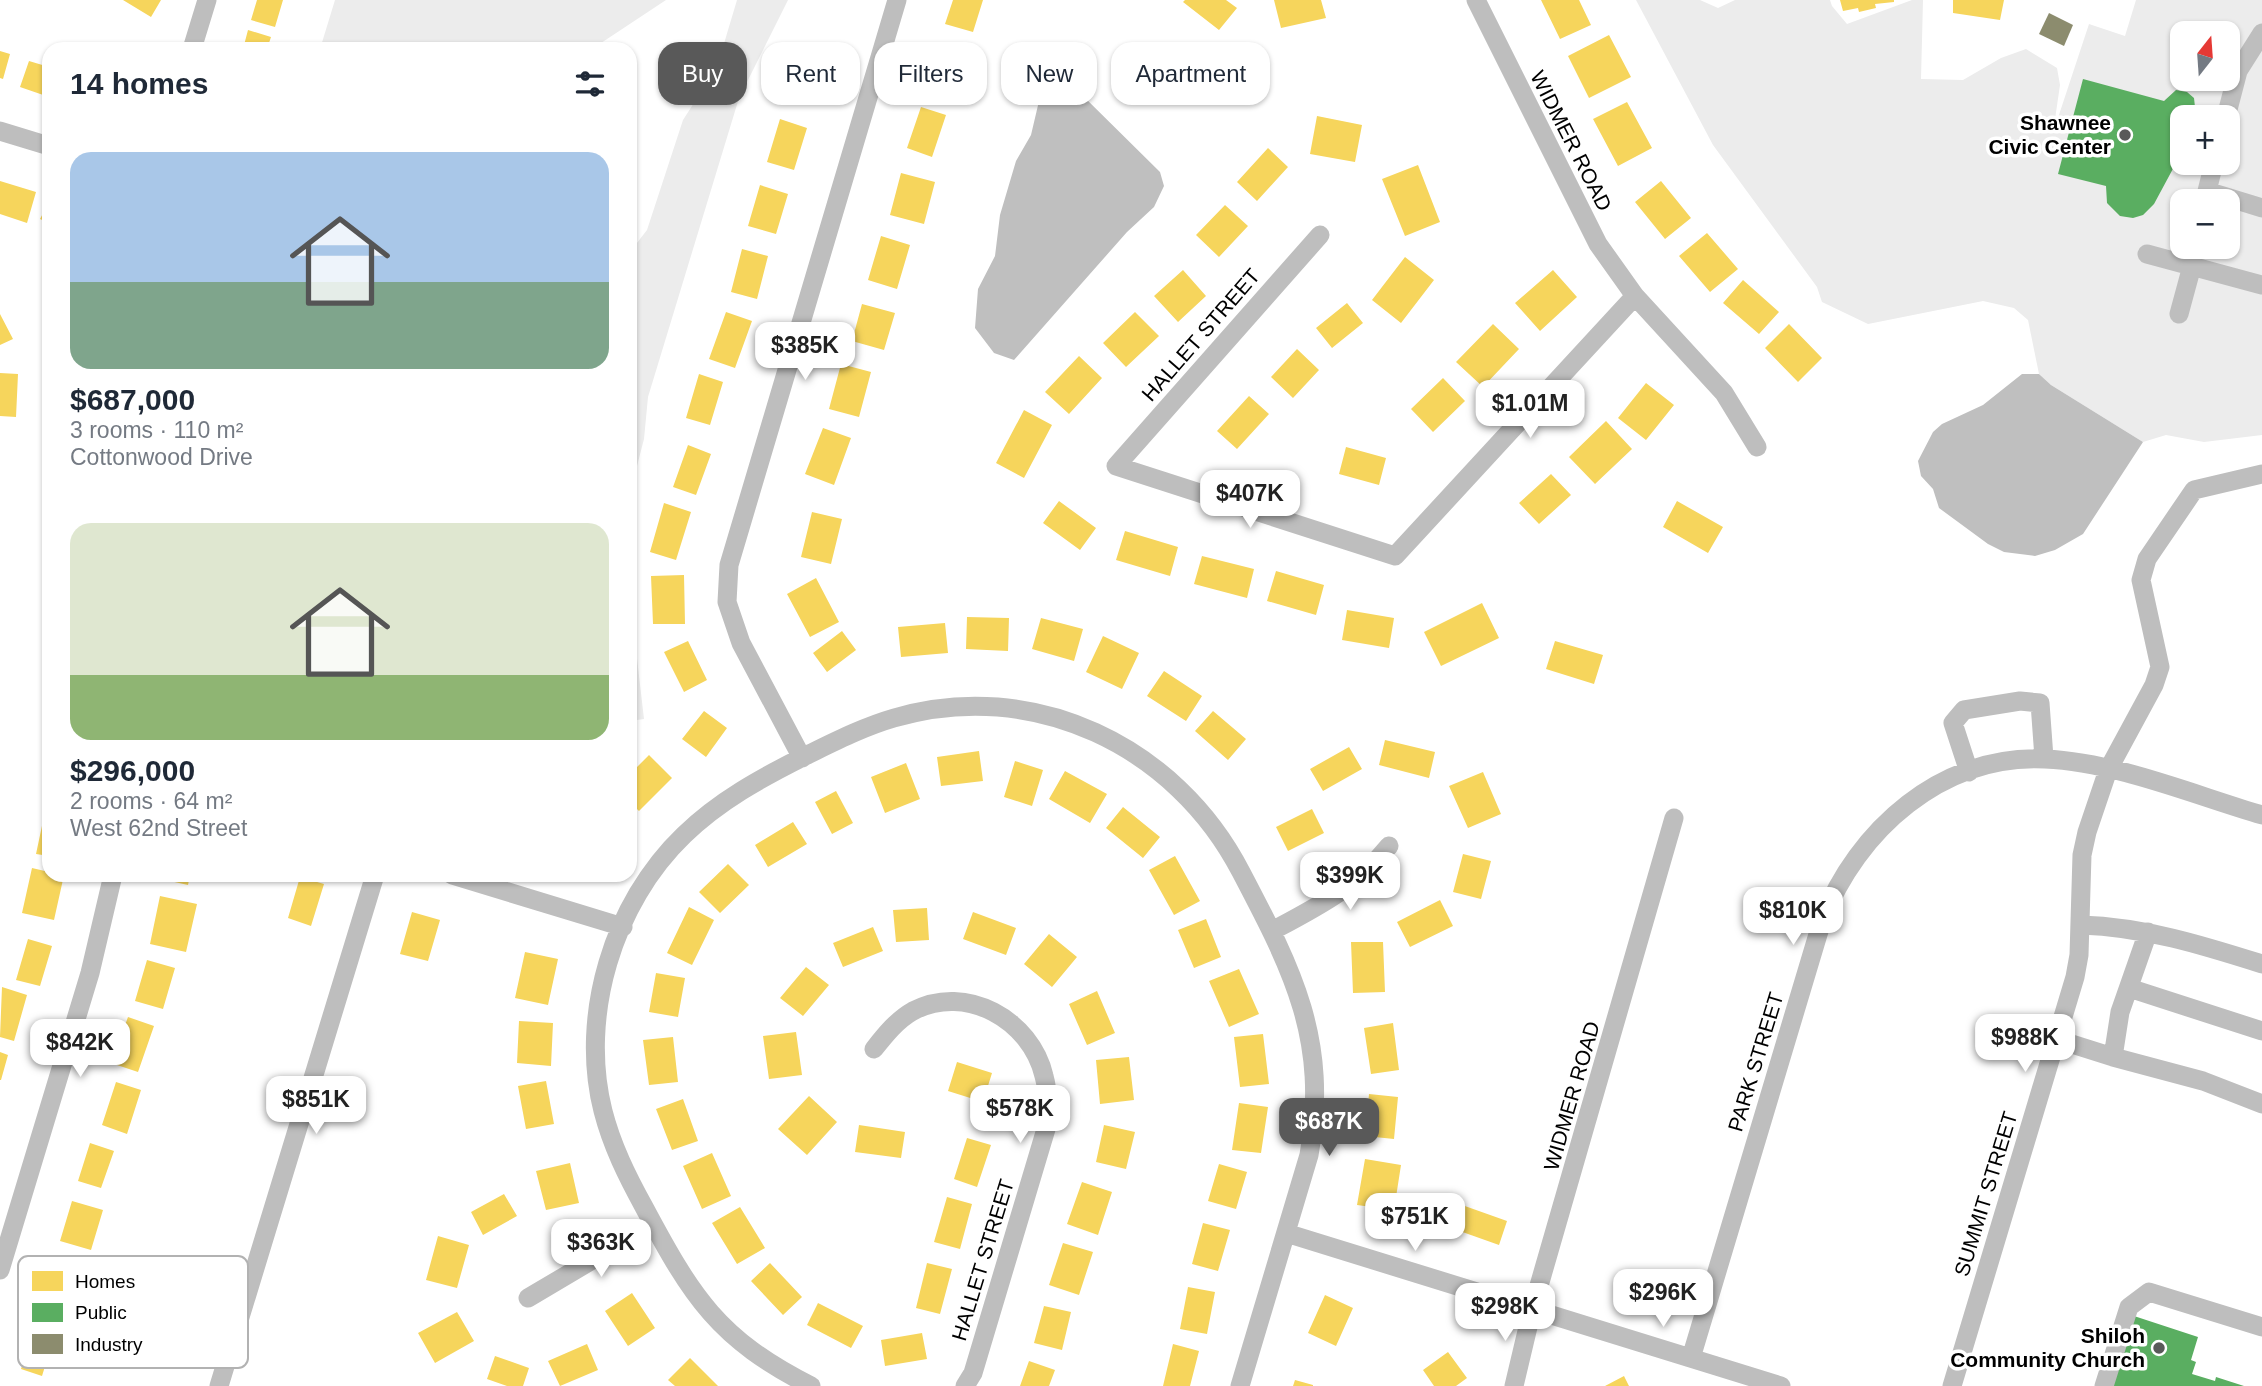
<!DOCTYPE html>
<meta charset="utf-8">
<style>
body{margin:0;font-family:Arial,sans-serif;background:#f2f2f3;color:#1f2937;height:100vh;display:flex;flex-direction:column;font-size:26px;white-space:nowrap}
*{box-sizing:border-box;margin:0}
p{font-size:23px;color:#747a83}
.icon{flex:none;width:38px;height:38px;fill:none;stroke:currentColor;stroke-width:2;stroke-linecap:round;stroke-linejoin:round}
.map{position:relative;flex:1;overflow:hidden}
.drawer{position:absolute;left:42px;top:42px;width:595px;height:840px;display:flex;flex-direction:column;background:#fff;border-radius:21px;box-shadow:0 2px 5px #0004}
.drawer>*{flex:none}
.guide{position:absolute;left:658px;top:42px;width:665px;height:63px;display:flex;gap:14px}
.needle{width:46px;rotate:17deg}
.buttons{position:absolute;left:2170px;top:21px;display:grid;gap:14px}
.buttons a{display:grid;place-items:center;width:70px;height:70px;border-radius:14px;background:#fff;box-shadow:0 2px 5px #0004;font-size:35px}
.price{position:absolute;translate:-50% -60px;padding:0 16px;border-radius:14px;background:#fff;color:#222;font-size:23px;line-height:46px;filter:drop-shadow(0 2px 4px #0008)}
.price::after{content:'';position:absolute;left:50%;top:42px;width:21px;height:16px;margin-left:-10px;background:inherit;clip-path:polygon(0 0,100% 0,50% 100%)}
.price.current{background:#595959;color:#fff}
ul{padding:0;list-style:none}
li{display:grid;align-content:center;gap:14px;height:371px;padding:0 28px}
li span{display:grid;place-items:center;height:217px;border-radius:21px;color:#555}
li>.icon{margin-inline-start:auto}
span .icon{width:126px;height:126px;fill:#fffc;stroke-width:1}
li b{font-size:30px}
h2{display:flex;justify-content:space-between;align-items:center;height:84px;padding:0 28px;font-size:30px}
.pill{padding:0 24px;border-radius:21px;background:#fff;box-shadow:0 2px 5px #0004;font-size:24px;line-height:63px}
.pill.current{background:#595959;color:#fff}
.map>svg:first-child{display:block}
.green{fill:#ececec;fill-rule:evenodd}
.water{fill:#bfbfbf}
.homes{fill:#f6d55c}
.public{fill:#5aae61}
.industry{fill:#8c8c6e}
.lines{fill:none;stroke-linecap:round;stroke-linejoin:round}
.minor{stroke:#bebebe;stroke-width:19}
.poi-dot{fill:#595959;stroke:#fff;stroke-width:2.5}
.labels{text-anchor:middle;stroke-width:7;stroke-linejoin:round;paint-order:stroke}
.poi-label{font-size:21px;font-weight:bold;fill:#000;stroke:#fff;text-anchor:end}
.street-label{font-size:21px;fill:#000;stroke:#fff}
.key{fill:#fff;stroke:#b2b2b2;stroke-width:2}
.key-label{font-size:19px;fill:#000}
</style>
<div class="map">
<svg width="2262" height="1386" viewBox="0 0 2262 1386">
<rect width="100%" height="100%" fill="#fff"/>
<path class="green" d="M 335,0 L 666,0 L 592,49 L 320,49 Z
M 737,0 L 788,0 L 739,98 L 648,397 L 644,439 L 630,493 L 630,252 L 647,230 L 683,120 L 717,67 Z
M 1636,0 L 1700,0 L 1718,8 L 1735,0 L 1830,0 L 1832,6 L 1847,24 L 1912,0 L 1923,0 L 1921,79 L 1963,80 L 2001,58 L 2026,49 L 2057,68 L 2060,85 L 2053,133 L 2089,24 L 2125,36 L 2136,0 L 2262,0 L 2262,435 L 2204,442 L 2166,435 L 2143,442 L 2051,385 L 2039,374 L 2028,320 L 2014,308 L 1983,301 L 1868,324 L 1822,302 L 1817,287 L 1713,145 ZM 2182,33 L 2228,33 L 2228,79 L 2182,79 ZM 2182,117 L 2228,117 L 2228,163 L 2182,163 ZM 2182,201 L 2228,201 L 2228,247 L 2182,247 Z
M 630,598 L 644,719 L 630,721 Z"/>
<path class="water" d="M 1058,80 L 1079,92 L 1160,172 L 1164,186 L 1154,207 L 1127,232 L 1014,360 L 994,353 L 975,328 L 978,289 L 995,256 L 1000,215 L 1016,161 L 1031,135 L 1043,84 Z
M 2022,374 L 2039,374 L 2051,385 L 2143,442 L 2083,534 L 2055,550 L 2035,556 L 2004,552 L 1988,544 L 1939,508 L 1933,489 L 1921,476 L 1918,461 L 1933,432 L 1942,424 L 1983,405 Z"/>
<path class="homes" d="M 123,0 L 161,0 L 151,17 Z
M 257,0 L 283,0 L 275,27 L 251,20 Z
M 953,0 L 983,0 L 973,32 L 945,24 Z
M 1185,0 L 1226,0 L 1237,8 L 1219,30 L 1183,2 Z
M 1274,0 L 1321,0 L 1326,18 L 1281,28 Z
M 1541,0 L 1579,0 L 1591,25 L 1560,39 Z
M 1840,0 L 1894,0 L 1894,2 L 1875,4 L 1876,8 L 1859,12 L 1858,8 L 1843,11 Z
M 1953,0 L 2004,0 L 2000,20 L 1953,13 Z
M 248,30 L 271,37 L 267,49 L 243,49 Z
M 1609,35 L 1631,77 L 1589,98 L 1568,56 Z
M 938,43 L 972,53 L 960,98 L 925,89 Z
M 802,45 L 833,53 L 820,98 L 790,89 Z
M 0,51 L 10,54 L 3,79 L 0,78 Z
M 29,61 L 49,67 L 49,97 L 20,87 Z
M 1627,102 L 1652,148 L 1618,166 L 1593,119 Z
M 921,107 L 946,115 L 932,157 L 907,148 Z
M 1317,116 L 1362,125 L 1355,162 L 1310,154 Z
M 780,119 L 807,128 L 794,170 L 767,162 Z
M 1268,148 L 1288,167 L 1257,201 L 1237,182 Z
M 1418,165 L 1440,222 L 1405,236 L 1382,179 Z
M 901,173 L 935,182 L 924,224 L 890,215 Z
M 0,181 L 36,192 L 27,223 L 0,214 Z
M 1661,181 L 1691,218 L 1665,239 L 1635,202 Z
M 760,185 L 788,194 L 776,234 L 748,226 Z
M 49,202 L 49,223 L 40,219 Z
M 1225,205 L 1248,226 L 1219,257 L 1196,235 Z
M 1707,233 L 1738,269 L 1710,292 L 1679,256 Z
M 881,236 L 910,245 L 897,289 L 868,280 Z
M 742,249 L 768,256 L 757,299 L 731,292 Z
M 1405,257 L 1434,280 L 1401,323 L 1372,300 Z
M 1183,270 L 1206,296 L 1178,322 L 1154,296 Z
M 1553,270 L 1577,297 L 1540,331 L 1515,303 Z
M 1743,280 L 1779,312 L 1759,334 L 1723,303 Z
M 1347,303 L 1363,323 L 1332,348 L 1316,328 Z
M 862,304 L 895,313 L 884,350 L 852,341 Z
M 726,312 L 752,321 L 735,368 L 709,359 Z
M 1135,312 L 1159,336 L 1126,367 L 1103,343 Z
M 0,314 L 13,339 L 0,345 Z
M 1493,324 L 1519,349 L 1483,387 L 1456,362 Z
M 1789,324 L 1822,358 L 1798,382 L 1765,348 Z
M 1297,349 L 1319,370 L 1293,398 L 1271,377 Z
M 1079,356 L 1102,378 L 1069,414 L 1045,392 Z
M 841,364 L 871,372 L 859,417 L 829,409 Z
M 0,373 L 18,374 L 16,417 L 0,416 Z
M 699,374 L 723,382 L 710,425 L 686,418 Z
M 1443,378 L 1465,401 L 1433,432 L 1411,409 Z
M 1646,383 L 1674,405 L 1646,440 L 1618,418 Z
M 1249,396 L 1269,414 L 1237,449 L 1217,431 Z
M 1024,410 L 1052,425 L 1024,478 L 996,463 Z
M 1606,421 L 1632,449 L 1595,484 L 1569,457 Z
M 823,428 L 851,438 L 834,485 L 805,474 Z
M 688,445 L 711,454 L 696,495 L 673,487 Z
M 1346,447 L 1386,458 L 1379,485 L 1339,474 Z
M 1551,474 L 1571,495 L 1539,524 L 1519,503 Z
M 1059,501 L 1096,528 L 1080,550 L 1043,523 Z
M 1677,501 L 1723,527 L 1708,553 L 1663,527 Z
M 664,503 L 691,512 L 676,560 L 650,552 Z
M 812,512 L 842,519 L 831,564 L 801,557 Z
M 1125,531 L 1178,547 L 1170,576 L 1116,560 Z
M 1202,556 L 1254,569 L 1247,598 L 1194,584 Z
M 1276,571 L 1324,585 L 1316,615 L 1267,601 Z
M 684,575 L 685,624 L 653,624 L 651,576 Z
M 816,578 L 839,622 L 810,637 L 787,594 Z
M 1482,603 L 1499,638 L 1441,666 L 1424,632 Z
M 1347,610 L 1394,618 L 1389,648 L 1342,640 Z
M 967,617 L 1009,618 L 1008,651 L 966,649 Z
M 1041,618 L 1083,629 L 1074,661 L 1032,649 Z
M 945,623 L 948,653 L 901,657 L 898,627 Z
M 842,631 L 856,650 L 827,672 L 813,653 Z
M 1103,636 L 1139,653 L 1122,689 L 1086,672 Z
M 688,641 L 707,680 L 684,692 L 664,652 Z
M 1555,641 L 1603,655 L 1594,684 L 1546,669 Z
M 1164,671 L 1202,696 L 1186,721 L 1147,696 Z
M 704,711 L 727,728 L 706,757 L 682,739 Z
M 1213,711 L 1246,739 L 1228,760 L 1195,731 Z
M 1385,740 L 1435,752 L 1429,778 L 1379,765 Z
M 1349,747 L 1362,769 L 1323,791 L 1310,769 Z
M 979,751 L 983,781 L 941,786 L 937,757 Z
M 649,755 L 672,778 L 639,811 L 630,802 L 630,774 Z
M 1015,761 L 1043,770 L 1032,806 L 1004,797 Z
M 906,763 L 920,799 L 885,813 L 871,777 Z
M 1065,771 L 1107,794 L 1090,823 L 1049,799 Z
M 1483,772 L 1501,814 L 1468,828 L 1449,786 Z
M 836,791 L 853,823 L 832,834 L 815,802 Z
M 46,807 L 49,807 L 49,856 L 36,854 Z
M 1123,807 L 1160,837 L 1143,858 L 1106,828 Z
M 1312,809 L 1324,833 L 1288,851 L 1276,827 Z
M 793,822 L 807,844 L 768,867 L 755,845 Z
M 1463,854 L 1491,861 L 1481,899 L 1453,892 Z
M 1175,856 L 1200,901 L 1174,915 L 1149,870 Z
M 728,864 L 749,885 L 720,913 L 699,892 Z
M 32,868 L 49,872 L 49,875 L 64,875 L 54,920 L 22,913 Z
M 162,875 L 190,875 L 188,885 L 161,879 Z
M 300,877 L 324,884 L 311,926 L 288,918 Z
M 160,896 L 197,904 L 186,952 L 150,944 Z
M 1440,900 L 1453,926 L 1410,947 L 1397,922 Z
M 689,907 L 714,920 L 692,965 L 667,953 Z
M 927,908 L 929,940 L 896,942 L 893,910 Z
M 412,912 L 440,920 L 428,961 L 400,954 Z
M 973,912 L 1016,928 L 1006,955 L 963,939 Z
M 1206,919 L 1221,957 L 1194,968 L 1178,930 Z
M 873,927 L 883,951 L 843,967 L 833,943 Z
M 1049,934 L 1077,957 L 1052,987 L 1024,964 Z
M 28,939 L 52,946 L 40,986 L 16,980 Z
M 1351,942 L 1383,942 L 1385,992 L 1353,993 Z
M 525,952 L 558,959 L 548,1005 L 515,998 Z
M 147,960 L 175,968 L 163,1009 L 135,1001 Z
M 806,967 L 829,985 L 803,1016 L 780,998 Z
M 1239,969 L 1259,1014 L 1229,1027 L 1209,981 Z
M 656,973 L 685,978 L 678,1017 L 649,1012 Z
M 2,987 L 27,995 L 14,1041 L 0,1037 Z
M 1097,991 L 1115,1033 L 1087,1045 L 1069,1004 Z
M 128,1017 L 154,1026 L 138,1072 L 111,1063 Z
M 519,1021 L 553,1023 L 551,1066 L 517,1063 Z
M 1393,1023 L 1399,1070 L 1371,1074 L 1364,1028 Z
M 796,1032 L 802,1075 L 769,1079 L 763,1036 Z
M 1263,1034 L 1269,1084 L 1240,1087 L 1234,1037 Z
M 673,1037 L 678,1082 L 649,1085 L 643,1040 Z
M 0,1052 L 8,1055 L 1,1080 L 0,1080 Z
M 1129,1057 L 1134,1100 L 1100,1104 L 1096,1060 Z
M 957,1062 L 992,1073 L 983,1102 L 948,1091 Z
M 546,1081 L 554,1124 L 526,1129 L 518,1086 Z
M 116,1082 L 141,1090 L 127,1134 L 102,1125 Z
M 1369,1094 L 1398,1097 L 1394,1139 L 1365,1136 Z
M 809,1096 L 837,1122 L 807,1155 L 778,1129 Z
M 683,1099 L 698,1141 L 672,1150 L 656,1109 Z
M 1239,1103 L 1268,1107 L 1261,1153 L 1232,1150 Z
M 859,1125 L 905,1132 L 901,1158 L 855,1152 Z
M 1104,1125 L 1135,1132 L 1126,1169 L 1096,1162 Z
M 967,1138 L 991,1145 L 977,1187 L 954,1179 Z
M 90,1143 L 114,1151 L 101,1188 L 78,1181 Z
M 712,1153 L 731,1196 L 702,1209 L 683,1166 Z
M 1365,1159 L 1401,1165 L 1394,1210 L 1357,1205 Z
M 570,1163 L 579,1203 L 546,1210 L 536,1171 Z
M 1219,1164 L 1247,1172 L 1236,1209 L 1208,1201 Z
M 1082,1182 L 1112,1192 L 1098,1235 L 1067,1224 Z
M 504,1194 L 517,1216 L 483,1235 L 471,1212 Z
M 947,1197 L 972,1204 L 960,1249 L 934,1242 Z
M 72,1201 L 103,1210 L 91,1250 L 60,1241 Z
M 1462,1205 L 1507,1221 L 1499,1245 L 1454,1229 Z
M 740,1207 L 765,1248 L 737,1264 L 712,1223 Z
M 1203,1223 L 1230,1230 L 1218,1271 L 1192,1264 Z
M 438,1236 L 469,1245 L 457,1288 L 426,1280 Z
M 1063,1243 L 1093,1252 L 1079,1295 L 1049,1285 Z
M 770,1263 L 802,1297 L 783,1315 L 751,1281 Z
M 927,1263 L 952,1269 L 940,1314 L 916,1308 Z
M 1188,1287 L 1215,1292 L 1207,1334 L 1180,1329 Z
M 632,1293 L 655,1328 L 628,1346 L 605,1311 Z
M 1325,1295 L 1353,1308 L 1336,1346 L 1308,1333 Z
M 818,1303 L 863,1326 L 851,1348 L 807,1325 Z
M 1044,1306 L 1071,1312 L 1062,1350 L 1034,1343 Z
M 457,1312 L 474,1341 L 435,1363 L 418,1333 Z
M 35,1325 L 56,1331 L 42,1376 L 21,1369 Z
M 922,1333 L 927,1359 L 885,1366 L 881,1340 Z
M 587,1344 L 598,1370 L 560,1386 L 548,1361 Z
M 1173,1344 L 1199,1351 L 1190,1386 L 1163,1386 Z
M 1448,1352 L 1467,1378 L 1456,1386 L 1434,1386 L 1423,1370 Z
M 495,1356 L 529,1368 L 523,1386 L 507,1386 L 487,1379 Z
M 690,1358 L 718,1386 L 675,1386 L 668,1380 Z
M 1029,1361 L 1055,1370 L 1049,1386 L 1020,1386 Z
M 1624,1376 L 1629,1386 L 1605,1386 Z
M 1295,1380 L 1313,1385 L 1313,1386 L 1293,1386 Z"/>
<path class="public" d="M 2083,79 L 2164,101 L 2176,90 L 2187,92 L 2194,98 L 2195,107 L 2190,117 L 2182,117 L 2182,152 L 2154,204 L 2143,215 L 2133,218 L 2120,216 L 2107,203 L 2106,186 L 2058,174 Z
M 2134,1316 L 2198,1337 L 2191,1360 L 2196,1362 L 2192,1374 L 2215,1381 L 2216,1377 L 2244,1386 L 2111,1386 Z"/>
<path class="industry" d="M 2049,13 L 2073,25 L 2064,46 L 2039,34 Z"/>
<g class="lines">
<path class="minor" d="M 1476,0 L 1598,244 L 1635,296 L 1724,393 L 1757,447
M 192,49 L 207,0
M 2226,117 L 2238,71 L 2262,33
M 0,131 L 49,146
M 2214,163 L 2207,191 L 2262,208
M 1320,235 L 1116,466 L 1395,556 L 1635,296
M 2147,254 L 2262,285
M 2179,314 L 2192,266
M 802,758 L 741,643 L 727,602 L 729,565 L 897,0
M 1969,772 L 1953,723 L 1964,710 L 2020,701 L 2040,703 L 2044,758
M 452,875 L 623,927
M 2081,925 C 2144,927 2202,945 2262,964
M 1272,931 C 1319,906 1355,888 1389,846
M 2148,932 L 2120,1012 L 2113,1057 L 2203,1081 L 2262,1104
M 2129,988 L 2262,1031
M 2056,1039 L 2113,1057
M 874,1049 C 885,1035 897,1020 913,1011 C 966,983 1031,1020 1044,1076 C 1049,1094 1048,1111 1046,1129 L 973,1373 L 965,1386
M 1286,1233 L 1781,1386
M 0,1270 L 90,973 L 113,875
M 528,1298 L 653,1224
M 1691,1358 L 1822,921 C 1857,830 1942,754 2045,759 C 2115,762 2194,795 2262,815
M 219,1386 L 375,875
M 811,1386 C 718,1339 692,1297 644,1207 C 627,1176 612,1146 603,1111 C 579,1016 613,903 684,835 C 719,801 761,778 805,756 C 834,742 863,727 894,718 C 1033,677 1176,746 1241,872 C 1293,971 1329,1040 1309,1155 L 1240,1386
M 1514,1386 L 1532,1310 L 1674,818
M 1952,1386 L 2075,977 L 2079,955 L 2082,855 L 2087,832 L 2108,770 L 2154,685 L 2160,667 L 2141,580 L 2147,559 L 2194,490 L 2262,474
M 2104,1386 L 2129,1307 L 2149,1292 L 2262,1327"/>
</g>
<g class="poi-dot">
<circle cx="2125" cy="135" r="7"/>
<circle cx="2159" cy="1348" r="7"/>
</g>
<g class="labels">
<g class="poi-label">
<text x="2111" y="130">Shawnee<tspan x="2111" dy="24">Civic Center</tspan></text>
<text x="2145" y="1343">Shiloh<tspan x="2145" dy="24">Community Church</tspan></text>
</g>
<g class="street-label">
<text transform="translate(1571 141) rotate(63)" y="7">WIDMER ROAD</text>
<text transform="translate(1201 335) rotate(-49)" y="7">HALLET STREET</text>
<text transform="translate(1756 1062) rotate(-73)" y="7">PARK STREET</text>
<text transform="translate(1572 1096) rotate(-74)" y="7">WIDMER ROAD</text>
<text transform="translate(1986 1194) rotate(-73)" y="7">SUMMIT STREET</text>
<text transform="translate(983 1260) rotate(-73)" y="7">HALLET STREET</text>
</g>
</g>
<rect x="18" y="1256" width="230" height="112" rx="10" class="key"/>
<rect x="32" y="1271" width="31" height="20" fill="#f6d55c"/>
<rect x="32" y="1303" width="31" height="19" fill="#5aae61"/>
<rect x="32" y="1334" width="31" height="20" fill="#8c8c6e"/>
<g class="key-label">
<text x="75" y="1288">Homes</text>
<text x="75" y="1319">Public</text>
<text x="75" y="1351">Industry</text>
</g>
</svg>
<div class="buttons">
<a><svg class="needle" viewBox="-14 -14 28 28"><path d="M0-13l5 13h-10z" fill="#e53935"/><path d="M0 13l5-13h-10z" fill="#747a83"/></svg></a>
<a>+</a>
<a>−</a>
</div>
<b class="price" style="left:805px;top:382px">$385K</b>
<b class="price" style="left:1530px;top:440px">$1.01M</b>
<b class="price" style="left:1250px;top:530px">$407K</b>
<b class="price" style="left:1350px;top:912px">$399K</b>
<b class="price" style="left:1793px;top:947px">$810K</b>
<b class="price" style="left:2025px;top:1074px">$988K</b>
<b class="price" style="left:80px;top:1079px">$842K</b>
<b class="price" style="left:316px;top:1136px">$851K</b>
<b class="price" style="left:1020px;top:1145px">$578K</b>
<b class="price current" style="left:1329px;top:1158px">$687K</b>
<b class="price" style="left:1415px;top:1253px">$751K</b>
<b class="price" style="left:601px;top:1279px">$363K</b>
<b class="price" style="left:1663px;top:1329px">$296K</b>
<b class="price" style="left:1505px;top:1343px">$298K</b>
<div class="guide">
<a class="pill current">Buy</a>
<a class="pill">Rent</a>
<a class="pill">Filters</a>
<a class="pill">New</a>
<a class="pill">Apartment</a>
</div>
<section class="drawer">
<h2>14 homes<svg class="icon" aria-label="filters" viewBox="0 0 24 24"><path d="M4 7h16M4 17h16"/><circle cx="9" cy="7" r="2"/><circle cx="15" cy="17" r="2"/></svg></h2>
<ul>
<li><span style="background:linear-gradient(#a9c7e8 60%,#7fa58c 0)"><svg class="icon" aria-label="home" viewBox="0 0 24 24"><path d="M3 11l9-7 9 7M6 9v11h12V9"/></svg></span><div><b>$687,000</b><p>3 rooms · 110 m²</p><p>Cottonwood Drive</p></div></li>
<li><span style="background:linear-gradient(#dfe7d0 70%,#8fb573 0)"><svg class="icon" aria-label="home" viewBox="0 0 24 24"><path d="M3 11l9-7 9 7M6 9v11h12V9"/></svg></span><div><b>$296,000</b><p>2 rooms · 64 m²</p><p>West 62nd Street</p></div></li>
</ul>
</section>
</div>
